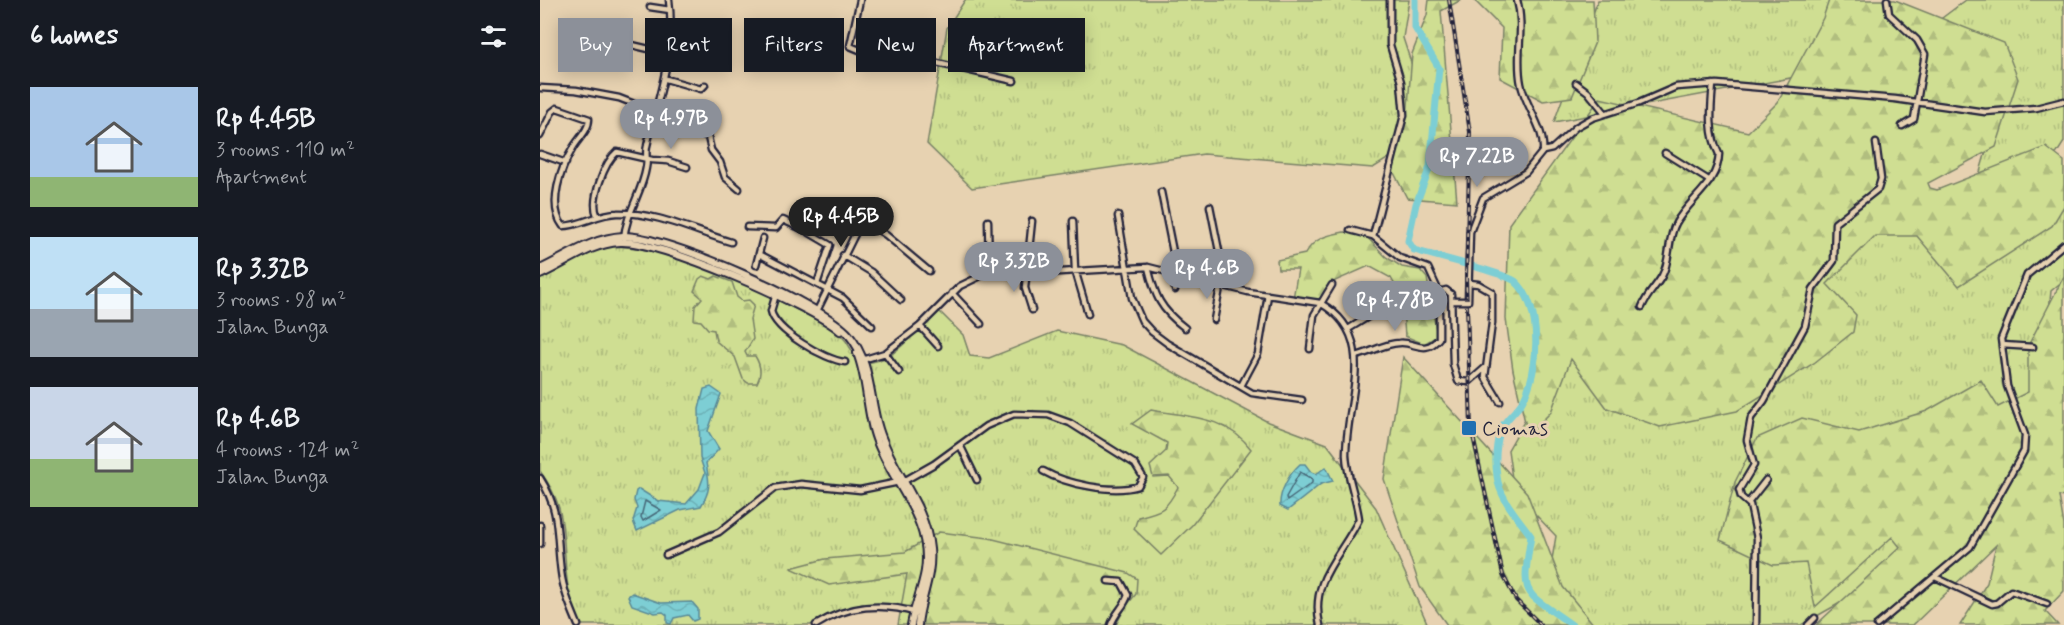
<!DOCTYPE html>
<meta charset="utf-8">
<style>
body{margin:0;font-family:Mynerve,sans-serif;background:#242831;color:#f1f3f6;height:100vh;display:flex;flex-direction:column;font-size:22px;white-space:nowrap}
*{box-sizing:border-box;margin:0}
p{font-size:20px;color:#9ea1a6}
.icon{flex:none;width:33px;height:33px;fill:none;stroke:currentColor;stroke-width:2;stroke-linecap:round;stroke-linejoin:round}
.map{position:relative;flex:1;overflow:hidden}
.sheet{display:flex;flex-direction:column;background:#171b24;width:540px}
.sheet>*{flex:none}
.guide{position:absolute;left:18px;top:18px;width:570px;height:54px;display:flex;gap:12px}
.price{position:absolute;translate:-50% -51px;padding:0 14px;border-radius:21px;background:#8c9099;color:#fff;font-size:20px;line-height:39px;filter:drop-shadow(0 2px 3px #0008)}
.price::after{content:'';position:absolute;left:50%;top:36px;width:18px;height:14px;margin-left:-9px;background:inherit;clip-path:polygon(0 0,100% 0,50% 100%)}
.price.on{background:#222;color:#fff}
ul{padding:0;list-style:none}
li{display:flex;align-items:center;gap:18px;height:150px;padding:0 30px}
li span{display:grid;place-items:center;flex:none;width:168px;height:120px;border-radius:0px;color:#555}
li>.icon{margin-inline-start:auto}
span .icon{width:72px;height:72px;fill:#fffc;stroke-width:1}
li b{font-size:26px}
h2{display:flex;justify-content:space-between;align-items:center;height:72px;padding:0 30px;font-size:26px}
.tag{padding:0 21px;border-radius:0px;background:#171b24;box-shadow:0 3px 15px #0003;font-size:21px;line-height:54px}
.tag.on{background:#8c9099;color:#fff}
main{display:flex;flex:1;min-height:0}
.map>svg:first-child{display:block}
.grass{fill:url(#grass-tufts);stroke:#788066;stroke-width:1.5}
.forest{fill:url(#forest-firs);stroke:#788066;stroke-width:1.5}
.water{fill:url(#water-waves);stroke:#598997;stroke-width:1.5}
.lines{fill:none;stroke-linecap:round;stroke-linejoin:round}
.shore{stroke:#466778;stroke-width:1.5}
.river{stroke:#7dced4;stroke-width:7}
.minor-casing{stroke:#22223b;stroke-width:9}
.tertiary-casing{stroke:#22223b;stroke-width:10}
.minor{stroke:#e7d2b1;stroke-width:4.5}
.tertiary{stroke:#e7d2b1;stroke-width:6}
.rail-casing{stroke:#22223b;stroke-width:4}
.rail{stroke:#e7d2b1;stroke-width:1.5;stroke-dasharray:4.5;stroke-linecap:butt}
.minor-bridge-casing{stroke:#22223b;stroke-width:9;stroke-linecap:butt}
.minor-bridge{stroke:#e7d2b1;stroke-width:4.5}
.poi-dot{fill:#1f6fb2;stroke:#e7d2b1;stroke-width:2}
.labels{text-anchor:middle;stroke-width:6;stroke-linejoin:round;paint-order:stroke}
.poi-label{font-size:20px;fill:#22223b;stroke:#e7d2b1;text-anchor:start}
</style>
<main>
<section class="sheet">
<h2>6 homes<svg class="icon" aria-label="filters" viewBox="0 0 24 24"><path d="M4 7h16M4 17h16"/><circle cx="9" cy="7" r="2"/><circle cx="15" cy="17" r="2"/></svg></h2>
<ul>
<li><span style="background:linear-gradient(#a9c7e8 75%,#8fb573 0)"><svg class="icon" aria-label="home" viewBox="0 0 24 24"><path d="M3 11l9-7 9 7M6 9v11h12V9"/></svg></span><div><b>Rp 4.45B</b><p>3 rooms · 110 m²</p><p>Apartment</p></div></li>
<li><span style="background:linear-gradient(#bfe0f5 60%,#9aa5b1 0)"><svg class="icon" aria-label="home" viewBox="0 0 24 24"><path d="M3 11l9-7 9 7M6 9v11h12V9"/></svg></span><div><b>Rp 3.32B</b><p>3 rooms · 98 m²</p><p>Jalan Bunga</p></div></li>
<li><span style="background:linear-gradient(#c9d6e8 60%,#8fb573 0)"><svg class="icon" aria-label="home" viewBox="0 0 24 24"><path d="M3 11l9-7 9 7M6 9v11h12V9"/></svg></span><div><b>Rp 4.6B</b><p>4 rooms · 124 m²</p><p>Jalan Bunga</p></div></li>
</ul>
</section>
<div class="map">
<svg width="1524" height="625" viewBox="0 0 1524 625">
<defs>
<pattern id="grass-tufts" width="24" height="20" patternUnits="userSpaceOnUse" patternTransform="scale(1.5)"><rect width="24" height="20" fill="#cfde92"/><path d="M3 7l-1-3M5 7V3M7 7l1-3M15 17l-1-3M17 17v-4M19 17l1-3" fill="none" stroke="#b1be7f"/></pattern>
<pattern id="forest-firs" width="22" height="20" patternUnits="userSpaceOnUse" patternTransform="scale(1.5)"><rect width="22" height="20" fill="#cfde92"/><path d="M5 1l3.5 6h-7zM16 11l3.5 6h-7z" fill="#b1be7f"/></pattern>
<pattern id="water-waves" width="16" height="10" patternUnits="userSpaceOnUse" patternTransform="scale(1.5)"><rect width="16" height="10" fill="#7dced4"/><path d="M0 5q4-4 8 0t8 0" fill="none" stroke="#6cb1b7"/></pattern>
</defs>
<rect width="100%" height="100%" fill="#e7d2b1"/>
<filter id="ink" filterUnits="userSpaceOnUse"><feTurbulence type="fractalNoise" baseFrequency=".0167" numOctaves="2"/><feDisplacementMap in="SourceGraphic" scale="12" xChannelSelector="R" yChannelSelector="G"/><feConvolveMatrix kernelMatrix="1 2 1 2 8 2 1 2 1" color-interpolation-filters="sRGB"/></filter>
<g filter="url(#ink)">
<path class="grass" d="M 425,0 L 869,0 L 863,38 L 879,87 L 868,146 L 833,168 L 664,154 L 432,188 L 387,144 L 407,28 Z
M 1058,0 L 1302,0 L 1272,74 L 1014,122 Z
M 1426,0 L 1524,0 L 1524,142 L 1517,153 L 1424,227 L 1451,134 L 1402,18 Z
M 1524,204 L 1524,280 L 1511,291 L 1501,390 L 1355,526 L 1372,547 L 1300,603 L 1261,625 L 1050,625 L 1009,577 L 1016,536 L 974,492 L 968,450 L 1020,358 L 1049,362 L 1279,268 L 1363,219 Z
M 75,246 C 154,251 226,295 295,329 L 306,341 L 319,362 C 357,367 373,327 399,311 L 423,335 L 430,356 L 449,358 L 517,331 L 582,345 L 728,422 L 787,444 L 836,508 L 888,625 L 576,625 L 592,594 L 377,610 L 322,604 L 285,616 L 271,625 L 42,625 C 18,584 30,549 19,508 C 15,494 8,482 0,471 L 0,279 L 58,249 Z"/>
<path class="forest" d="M 889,0 L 921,0 L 901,11 L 917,202 L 867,198 L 852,169 L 867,118 L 872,54 L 887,15 Z
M 934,0 L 1053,0 L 1055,42 L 1032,97 L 1003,101 L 960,78 L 962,28 Z
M 1289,0 L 1355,0 L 1464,43 L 1478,79 L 1456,147 L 1388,183 L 1390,188 L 1397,190 L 1506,147 L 1524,161 L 1524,206 L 1512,226 L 1419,286 L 1377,236 L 1335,236 L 1287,284 L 1316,315 L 1313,332 L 1274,363 L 1197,411 L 1120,427 L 1067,408 L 1031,359 L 1011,412 L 988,435 L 973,370 L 966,319 L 969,224 L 1060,98 L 1208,132 L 1238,102 L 1283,18 Z
M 804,232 L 824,234 L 846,257 L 862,267 L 880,270 L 887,278 L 897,336 L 884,344 L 865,336 L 862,298 L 851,278 L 829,266 L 795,281 L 780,303 L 753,299 L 758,269 L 738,269 L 737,260 L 765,254 C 774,238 787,235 804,232 Z
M 163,276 L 171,279 L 176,276 L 192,282 L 197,297 L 202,301 L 209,300 L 214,305 L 210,319 L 213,339 L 205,352 L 207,356 L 215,356 C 220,364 222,374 217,383 L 208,383 L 203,379 L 195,357 L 176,341 L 174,330 L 168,329 L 161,321 L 154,320 L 155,306 L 162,298 L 154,291 L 159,279 Z
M 1524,276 L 1524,497 L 1519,496 L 1524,525 L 1524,591 L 1505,611 L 1518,625 L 1420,625 L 1447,583 L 1456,545 L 1373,625 L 1276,625 L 1360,547 L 1352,537 L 1275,607 L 1266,563 L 1233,565 L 1180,540 L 1195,482 L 1217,438 L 1262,418 L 1319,432 L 1387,411 L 1441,380 L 1458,407 L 1488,392 L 1488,346 Z
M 863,357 L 987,493 L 1023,587 L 1054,625 L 907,625 L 880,587 L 844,479 Z
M 611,410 C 649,417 686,416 711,449 L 652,525 L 621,555 L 594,529 L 598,517 C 623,511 626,510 638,487 L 629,476 L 613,477 L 610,466 L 626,451 L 627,443 L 592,424 Z
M 399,532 L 449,538 L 588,573 L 597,579 L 596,594 L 571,625 L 358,625 L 367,574 L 289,585 L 251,568 L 285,559 L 365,552 Z"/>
<path class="water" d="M 171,387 L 181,394 L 168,431 L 179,449 L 166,463 C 169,482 172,488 161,506 L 140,510 L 97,531 L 93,521 L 97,508 L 94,500 L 96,491 L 99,489 L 118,501 L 146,504 L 159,489 L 165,473 L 160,458 L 159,409 L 164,389 Z
M 760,464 L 765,464 L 771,472 L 776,474 L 786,467 L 793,481 L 781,484 L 748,510 L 740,506 C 739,492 749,474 760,464 Z
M 92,593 L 121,603 L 152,602 L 158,609 L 158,619 L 153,621 L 148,615 L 134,618 L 131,624 L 127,623 L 127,615 L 123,612 L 115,613 L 92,605 L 88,596 Z"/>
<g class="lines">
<path class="shore" d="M 760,472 L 772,479 L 772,483 L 747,501 L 746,497 Z
M 105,501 L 121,510 L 103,521 L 101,517 Z"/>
<path class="river" d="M 875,0 L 875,28 L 899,68 L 890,167 L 876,204 L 868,241 L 874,250 C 891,255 965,273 975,281 C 1003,305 1000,372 982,402 C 976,412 964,420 960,431 C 956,445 955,462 957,476 C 959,498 979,519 991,536 C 981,599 982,589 1032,625"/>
<g class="minor-casing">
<path id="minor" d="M 320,0 L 310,46 L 346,61 L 367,56 L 474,81
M 1347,0 L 1349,14 L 1377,40 L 1385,54 L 1374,119 L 1362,126
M 110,7 L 130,10
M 92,45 L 130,54
M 126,79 L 161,89 L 165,85
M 1036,83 L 1048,92 L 1065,113
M 0,88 L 36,90 L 79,98 L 115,112
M 115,113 L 168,137 L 171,150 L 180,162 L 185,177 L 199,189
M 0,136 L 12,112 L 17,108 L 49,119 C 49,130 38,139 33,148 C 21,168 7,205 23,226 C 40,226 59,213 77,213 C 116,212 154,231 191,242
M 1003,151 L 1012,149 L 1036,127 L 1052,118 L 1099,103 L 1136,87 L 1177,84 L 1355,99 L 1445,112 L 1496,108 L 1524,101
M 1125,153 L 1170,181
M 0,154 L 26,163
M 621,192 L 635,262 L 635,290
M 298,206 L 322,220
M 670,206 L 683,271 L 674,320
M 57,215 C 50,199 65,162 77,152 L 112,160 L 128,161 L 147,167
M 578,216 L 592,298 L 602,321 L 612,332 L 628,344 L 712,393 L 762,400
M 448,221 L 449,272
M 533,221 L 535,270 L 548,314
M 207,227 L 236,228 L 243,220 L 268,232
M 810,230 L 833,236
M 84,239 C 86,213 102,193 106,168 C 108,160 105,154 107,146 C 118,96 136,52 129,0
M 219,254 L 303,298 L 332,326
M 303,255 L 331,272 L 361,300
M 216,265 L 223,238
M 608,267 C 615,296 620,309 645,328
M 929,283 L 938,284 L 952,292 L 952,323 L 945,377 L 960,402
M 277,284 L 290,245 L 268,232 L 285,210
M 899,292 L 906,290 L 911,294 L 913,364 L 918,381 L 929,382 L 946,367
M 412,293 L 441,324
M 236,294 L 231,311 C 235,331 285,360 305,362
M 928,301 L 930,232 L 943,198 L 986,172 L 1003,151 C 1005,128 985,106 981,84 C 975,56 985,28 977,0
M 1102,307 C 1107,294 1116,287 1122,276 C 1131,260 1127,239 1136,223 C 1150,198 1178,184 1179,154 C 1168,133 1171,108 1173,84
M 492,310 L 485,288 L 492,221
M 276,313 L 322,220 L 346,235 L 389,271
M 380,326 L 398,346
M 810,328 L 836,312
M 1462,345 L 1493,347
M 770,349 L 774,315 L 792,285
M 345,353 L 359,372
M 816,356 C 830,353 845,343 859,343 C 874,341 885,356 899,338 L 899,292 L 888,268 L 860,258 L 833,236 L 864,115 L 861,82 L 850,45 L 850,0
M 322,360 L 345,353 L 380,326 L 420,286 L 449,272 L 503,273 L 608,267 L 708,292 L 780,303 C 840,336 806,399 806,455 C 807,477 816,497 819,519 C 802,555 769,580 780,625
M 701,386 L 718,354 L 728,295
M 420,445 L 437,480
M 0,478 C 21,511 16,535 21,572 C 23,590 31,608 38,625
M 1208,503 L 1226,480
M 0,525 L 0,544
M 126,555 L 179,532 L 235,488 L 261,484 L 320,490 L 364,481 L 394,464 L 446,426 L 474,414 L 508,415 L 530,423 L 595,464 L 603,477 L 598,486 C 573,494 526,484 503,471
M 1395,577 L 1452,604 L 1457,603 L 1471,591 L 1507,604
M 568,581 L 581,582 L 588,595 C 584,608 576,611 571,625
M 276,625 C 307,605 343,602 377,613
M 1216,625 L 1217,538 L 1210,505 L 1201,497 L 1199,490 L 1214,465 L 1207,440 L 1211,418 L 1224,401 L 1265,326 L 1273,289 L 1294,261 L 1295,223 L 1338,189 L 1341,179 L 1336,143
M 1268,625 L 1275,618
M 1337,625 L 1430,547 L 1484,451 L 1485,435 L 1467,386 L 1461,339 L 1487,275 L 1524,244"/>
</g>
<g class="tertiary-casing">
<path id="tertiary" d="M 0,269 C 28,256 51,238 83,236 C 124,234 283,304 309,335 C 332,363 329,397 339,429 C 352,472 386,504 390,549 C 393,576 380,599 378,625
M 0,275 C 27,263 49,244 80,242 C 116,239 272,306 300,331
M 317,353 C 328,380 326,412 336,439 C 352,484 393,519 385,571 C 382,589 374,607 371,625"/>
</g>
<use href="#minor" class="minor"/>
<use href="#tertiary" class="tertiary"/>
<g class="rail-casing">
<path id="rail" d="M 909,0 L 930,132 L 926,277 L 931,427 L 963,575 L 976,600 L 1001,625"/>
</g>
<use href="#rail" class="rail"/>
<g class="minor-bridge-casing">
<path id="minor-bridge" d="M 914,301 L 928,301"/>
</g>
<use href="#minor-bridge" class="minor-bridge"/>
</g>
</g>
<rect class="poi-dot" x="921" y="420" width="16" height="16" rx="3"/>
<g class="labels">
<g class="poi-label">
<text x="942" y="435">Ciomas</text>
</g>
</g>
</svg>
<b class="price" style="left:131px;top:150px">Rp 4.97B</b>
<b class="price" style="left:937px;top:188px">Rp 7.22B</b>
<b class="price on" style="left:301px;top:248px">Rp 4.45B</b>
<b class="price" style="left:474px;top:293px">Rp 3.32B</b>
<b class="price" style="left:667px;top:300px">Rp 4.6B</b>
<b class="price" style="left:855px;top:332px">Rp 4.78B</b>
<div class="guide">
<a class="tag on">Buy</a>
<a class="tag">Rent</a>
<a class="tag">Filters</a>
<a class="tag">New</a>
<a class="tag">Apartment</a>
</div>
</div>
</main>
